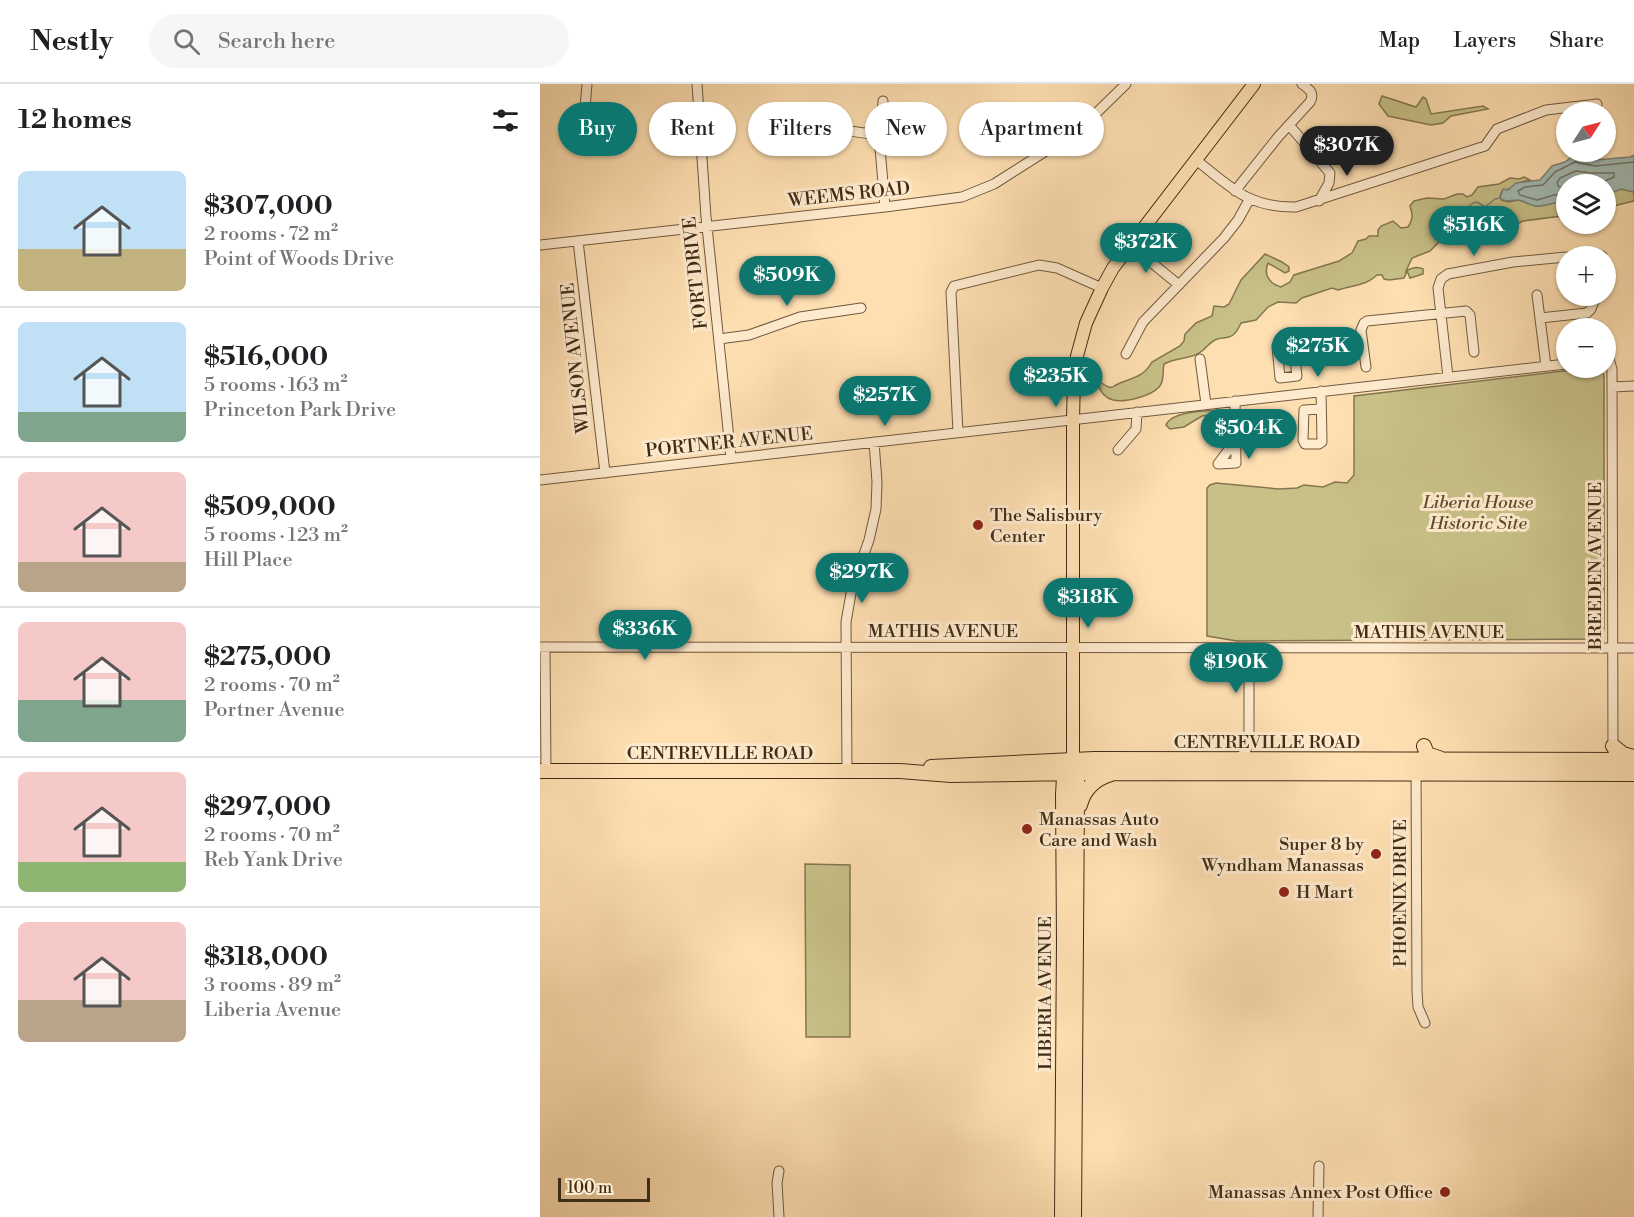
<!DOCTYPE html>
<meta charset="utf-8">
<style>
body{margin:0;font-family:"Libre Bodoni",serif;background:#f6f6f6;color:#202124;height:100vh;display:flex;flex-direction:column;font-size:22px;white-space:nowrap}
*{box-sizing:border-box;margin:0}
p{font-size:20px;color:#757577}
.icon{flex:none;width:33px;height:33px;fill:none;stroke:currentColor;stroke-width:2;stroke-linecap:round;stroke-linejoin:round}
.map{position:relative;flex:1;overflow:hidden}
.details{display:flex;flex-direction:column;background:#fff;width:540px}
.details>*{flex:none}
.top-card{position:absolute;left:18px;top:18px;width:570px;height:54px;display:flex;gap:12px}
.needle{width:39px;rotate:54deg}
.tools{position:absolute;left:1016px;top:18px;display:grid;gap:12px}
.tools a{display:grid;place-items:center;width:60px;height:60px;border-radius:50%;background:#fff;box-shadow:0 2px 4px #0004;font-size:30px}
.scale{position:absolute;left:18px;bottom:15px;width:92px;box-sizing:border-box;padding-left:6px;border:3px solid #402d18;border-top:0;font-size:16px;line-height:21px;white-space:nowrap;color:#402d18;-webkit-text-stroke:4px #feeacd;paint-order:stroke}
.price{position:absolute;translate:-50% -51px;padding:0 14px;border-radius:21px;background:#0f766e;color:#fff;font-size:20px;line-height:39px;filter:drop-shadow(0 2px 3px #0008)}
.price::after{content:'';position:absolute;left:50%;top:36px;width:18px;height:14px;margin-left:-9px;background:inherit;clip-path:polygon(0 0,100% 0,50% 100%)}
.price.on{background:#222;color:#fff}
ul{padding:0;list-style:none}
li{display:flex;align-items:center;gap:18px;height:150px;padding:0 18px}
li+li{border-top:2px solid #e0e0e0}
li span{display:grid;place-items:center;flex:none;width:168px;height:120px;border-radius:9px;color:#555}
li>.icon{margin-inline-start:auto}
span .icon{width:72px;height:72px;fill:#fffc;stroke-width:1}
li b{font-size:26px}
h2{display:flex;justify-content:space-between;align-items:center;height:72px;padding:0 18px;font-size:26px}
.pill{padding:0 21px;border-radius:27px;background:#fff;box-shadow:0 2px 4px #0004;font-size:21px;line-height:54px}
.pill.on{background:#0f766e;color:#fff}
header{display:flex;align-items:center;gap:36px;box-sizing:border-box;height:84px;padding:0 30px;background:#fff;border-bottom:2px solid #e0e0e0}
header strong{font-size:28px}
nav{display:flex;gap:33px;margin-inline-start:auto;font-size:21px}
.search{width:420px;height:54px;background:#f6f6f6;display:flex;align-items:center;gap:15px;box-sizing:border-box;padding:0 21px;border-radius:33px;color:#757577;font-size:22px}
main{display:flex;flex:1;min-height:0}
.map>svg:first-child{display:block}
.green{fill:#c7c087;stroke:#847650;stroke-width:1.5}
.water{fill:#a2bbb4;stroke:#7b8276;stroke-width:1.5}
.lines{fill:none;stroke-linecap:round;stroke-linejoin:round}
.shore{stroke:#717466;stroke-width:1.5}
.stream{stroke:#7b8276;stroke-width:1.5}
.minor-casing{stroke:#705a3e;stroke-width:11}
.major-casing{stroke:#402d18;stroke-width:14}
.highway-casing{stroke:#402d18;stroke-width:16}
.minor{stroke:#feeacd;stroke-width:9}
.major{stroke:#fedfb2;stroke-width:12}
.highway{stroke:#fedfb2;stroke-width:14}
.poi-dot{fill:#8f2418;stroke:#feeacd;stroke-width:2}
.labels{text-anchor:middle;stroke-width:6;stroke-linejoin:round;paint-order:stroke}
.street-label{font-size:18px;fill:#402d18;stroke:#feeacd}
.park-label{font-size:18px;font-style:italic;fill:#5b4a2e;stroke:#feeacd}
.poi-label{font-size:18px;fill:#402d18;stroke:#feeacd;text-anchor:start}
</style>
<header>
<strong>Nestly</strong>
<div class="search"><svg class="icon" aria-label="search" viewBox="0 0 24 24"><circle cx="10" cy="10" r="6"/><path d="M15 15l6 6"/></svg>Search here</div>
<nav><a>Map</a><a>Layers</a><a>Share</a></nav>
</header>
<main>
<section class="details">
<h2>12 homes<svg class="icon" aria-label="filters" viewBox="0 0 24 24"><path d="M4 7h16M4 17h16"/><circle cx="9" cy="7" r="2"/><circle cx="15" cy="17" r="2"/></svg></h2>
<ul>
<li><span style="background:linear-gradient(#bfe0f5 65%,#c2b280 0)"><svg class="icon" aria-label="home" viewBox="0 0 24 24"><path d="M3 11l9-7 9 7M6 9v11h12V9"/></svg></span><div><b>$307,000</b><p>2 rooms · 72 m²</p><p>Point of Woods Drive</p></div></li>
<li><span style="background:linear-gradient(#bfe0f5 75%,#7fa58c 0)"><svg class="icon" aria-label="home" viewBox="0 0 24 24"><path d="M3 11l9-7 9 7M6 9v11h12V9"/></svg></span><div><b>$516,000</b><p>5 rooms · 163 m²</p><p>Princeton Park Drive</p></div></li>
<li><span style="background:linear-gradient(#f6c9c9 75%,#b9a48a 0)"><svg class="icon" aria-label="home" viewBox="0 0 24 24"><path d="M3 11l9-7 9 7M6 9v11h12V9"/></svg></span><div><b>$509,000</b><p>5 rooms · 123 m²</p><p>Hill Place</p></div></li>
<li><span style="background:linear-gradient(#f6c9c9 65%,#7fa58c 0)"><svg class="icon" aria-label="home" viewBox="0 0 24 24"><path d="M3 11l9-7 9 7M6 9v11h12V9"/></svg></span><div><b>$275,000</b><p>2 rooms · 70 m²</p><p>Portner Avenue</p></div></li>
<li><span style="background:linear-gradient(#f6c9c9 75%,#8fb573 0)"><svg class="icon" aria-label="home" viewBox="0 0 24 24"><path d="M3 11l9-7 9 7M6 9v11h12V9"/></svg></span><div><b>$297,000</b><p>2 rooms · 70 m²</p><p>Reb Yank Drive</p></div></li>
<li><span style="background:linear-gradient(#f6c9c9 65%,#b9a48a 0)"><svg class="icon" aria-label="home" viewBox="0 0 24 24"><path d="M3 11l9-7 9 7M6 9v11h12V9"/></svg></span><div><b>$318,000</b><p>3 rooms · 89 m²</p><p>Liberia Avenue</p></div></li>
</ul>
</section>
<div class="map">
<svg width="1094" height="1133" viewBox="0 0 1094 1133">
<rect width="100%" height="100%" fill="#fedfb2"/>
<filter id="stains"><feTurbulence type="fractalNoise" baseFrequency=".00333" numOctaves="4"/><feColorMatrix values="0 0 0 0 .2 0 0 0 0 .09 0 0 0 0 .02 0 0 0 .5 -.17"/></filter>
<radialGradient id="worn" r=".72"><stop offset=".6" stop-color="#630" stop-opacity="0"/><stop offset="1" stop-color="#630" stop-opacity=".3"/></radialGradient>
<path class="green" d="M 842,12 L 876,23 L 883,13 L 886,15 L 891,30 L 943,22 L 948,25 L 911,32 L 903,39 L 891,41 L 848,32 L 839,20 Z
M 984,93 L 990,96 C 977,98 974,105 962,107 L 960,112 L 961,116 L 968,118 L 979,116 L 997,122 L 1026,116 L 1026,130 L 1022,132 L 983,137 L 971,143 L 927,149 L 901,156 L 890,167 L 872,174 L 866,187 C 871,184 877,182 883,185 L 883,190 L 870,194 L 867,187 L 864,194 L 849,196 L 844,195 L 842,191 L 837,191 C 826,202 812,201 798,206 L 792,204 L 762,214 L 756,219 L 738,218 L 728,223 L 716,236 L 701,239 C 699,243 697,248 693,251 C 688,255 680,253 675,256 C 665,261 666,268 652,272 C 642,275 633,275 624,280 C 622,288 625,297 619,303 C 611,312 585,319 573,316 C 564,314 560,307 557,299 L 560,298 C 563,300 566,302 569,303 C 576,304 572,302 578,300 C 591,294 603,294 612,278 L 640,262 L 644,257 L 645,250 L 656,239 L 672,232 L 674,222 L 684,223 L 689,220 L 701,196 L 725,170 L 742,178 L 749,183 L 749,187 L 745,189 L 728,179 C 723,191 730,200 741,203 L 750,198 L 754,191 L 799,177 L 812,169 L 818,157 L 826,155 L 829,152 L 838,152 L 838,146 L 841,142 L 853,137 L 861,144 L 868,143 C 873,135 873,131 870,122 L 874,117 L 887,114 L 904,115 L 917,110 L 923,110 L 927,113 L 932,111 L 938,103 L 959,100 L 970,94 L 979,95 Z
M 1081,105 L 1094,108 L 1094,117 L 1065,124 L 1065,111 Z
M 1048,284 L 1059,284 L 1064,291 L 1064,544 L 1063,551 L 1059,555 L 697,557 L 667,552 L 667,404 L 670,401 L 676,399 L 739,405 L 757,404 L 764,401 L 783,403 L 795,398 L 807,399 L 814,391 L 814,312 Z
M 681,326 L 683,327 L 682,330 L 662,332 L 644,343 L 630,345 L 626,341 C 632,327 666,327 681,326 Z
M 265,780 L 310,781 L 310,953 L 266,953 Z"/>
<path class="water" d="M 1094,71 L 1094,108 L 1081,105 L 1066,111 L 1065,100 L 1026,100 L 1026,116 C 1017,118 1006,122 997,122 C 990,122 985,117 978,116 C 970,116 967,119 960,114 L 963,105 L 968,106 L 976,99 L 1000,96 L 1012,82 L 1025,78 L 1033,72 L 1055,76 L 1090,73 Z"/>
<g class="lines">
<path class="shore" d="M 1026,103 L 1019,103 L 1017,99 L 1020,94 L 1036,87 L 1051,89 L 1074,89 L 1074,93 L 1058,100
M 1026,110 L 1014,111 L 997,116 L 980,111 L 978,107 L 985,103 L 1003,101 L 1015,88 L 1035,78 L 1055,82 L 1094,78"/>
<path class="stream" d="M 914,134 L 933,119 L 937,118 L 945,123 L 955,115 L 960,114"/>
<g class="minor-casing">
<path id="minor" d="M 47,0 L 44,35 L 52,55
M 157,0 L 166,133 L 191,374
M 343,17 L 340,64 L 345,123
M 253,34 C 283,39 309,50 340,50
M 749,41 L 790,89 L 789,99 L 779,117
M 656,76 C 691,103 708,124 756,123 L 945,62 L 957,45 L 1006,26 L 1057,20
M 695,107 L 738,53 L 770,18 C 775,9 769,5 762,0
M 38,157 L 65,389
M 0,161 L 345,123 L 422,113 L 454,100 L 539,46 L 586,0
M 590,161 L 639,201
M 1042,172 L 1062,172
M 997,211 L 1006,282
M 1000,234 L 1047,229 L 1051,225 L 1056,212
M 179,255 L 209,251 L 260,233 L 321,224
M 753,260 L 757,292 L 740,294 L 737,262 Z
M 586,270 L 603,238 L 684,154 L 698,136 L 709,116
M 660,275 L 666,320
M 1065,275 L 1069,275 L 1072,285 L 1073,667
M 826,283 L 821,246 L 824,239 L 827,237 L 926,227 L 930,231 L 934,268
M 908,293 L 898,204 L 901,195 L 908,190 L 973,178 L 1026,173
M 1072,303 L 1094,302
M 781,307 L 782,357 L 782,358 L 779,360 L 765,360 L 763,356 L 764,326 L 781,325
M 695,317 L 696,379 L 678,380 L 695,357
M 418,348 L 411,208 L 414,202 L 499,181 L 517,184 L 562,204
M 578,366 L 596,345 L 597,328
M 0,396 L 1026,280
M 0,563 L 1094,564
M 5,563 L 6,687
M 695,676 L 705,669 L 709,656 L 709,564
M 876,676 L 877,907 L 878,923 L 885,939
M 307,687 L 306,538 L 312,504 L 329,456 L 336,425 L 337,398 L 334,358
M 239,1087 L 237,1099 L 239,1133
M 778,1133 L 779,1082"/>
</g>
<g class="major-casing">
<path id="major" d="M 533,675 L 533,336 L 534,292 L 537,272 L 546,239 L 562,204 L 573,184 L 714,0"/>
</g>
<g class="highway-casing">
<path id="highway" d="M 884,662 L 887,670 L 899,674
M 1073,662 L 1083,670 L 1094,673
M 391,683 L 554,675 L 1094,676
M 532,683 L 532,689 L 537,695 L 537,712 L 534,1133
M 0,687 L 360,687 L 411,691 L 532,689 L 1094,690
M 540,721 C 544,705 554,695 571,690
M 522,1133 L 524,858 L 523,710 L 524,694 L 532,689"/>
</g>
<use href="#minor" class="minor"/>
<use href="#major" class="major"/>
<use href="#highway" class="highway"/>
</g>
<g class="poi-dot">
<circle cx="438" cy="441" r="6"/>
<circle cx="487" cy="745" r="6"/>
<circle cx="836" cy="770" r="6"/>
<circle cx="744" cy="808" r="6"/>
<circle cx="905" cy="1108" r="6"/>
</g>
<g class="labels">
<g class="street-label">
<text transform="translate(309 110) rotate(-6)" y="6">WEEMS ROAD</text>
<text transform="translate(155 189) rotate(-96)" y="6">FORT DRIVE</text>
<text transform="translate(35 274) rotate(-96)" y="6">WILSON AVENUE</text>
<text transform="translate(189 358) rotate(-6)" y="6">PORTNER AVENUE</text>
<text transform="translate(1055 482) rotate(-90)" y="6">BREEDEN AVENUE</text>
<text x="403" y="553">MATHIS AVENUE</text>
<text x="889" y="554">MATHIS AVENUE</text>
<text x="727" y="664">CENTREVILLE ROAD</text>
<text x="180" y="675">CENTREVILLE ROAD</text>
<text transform="translate(860 809) rotate(-90)" y="6">PHOENIX DRIVE</text>
<text transform="translate(505 909) rotate(-90)" y="6">LIBERIA AVENUE</text>
</g>
<g class="park-label">
<text x="938" y="424">Liberia House<tspan x="938" dy="21">Historic Site</tspan></text>
</g>
<g class="poi-label">
<text x="450" y="437">The Salisbury<tspan x="450" dy="21">Center</tspan></text>
<text x="499" y="741">Manassas Auto<tspan x="499" dy="21">Care and Wash</tspan></text>
<text x="824" y="766" text-anchor="end">Super 8 by<tspan x="824" dy="21">Wyndham Manassas</tspan></text>
<text x="756" y="814">H Mart</text>
<text x="893" y="1114" text-anchor="end">Manassas Annex Post Office</text>
</g>
</g>
<rect width="100%" height="100%" filter="url(#stains)"/>
<rect width="100%" height="100%" fill="url(#worn)"/>
</svg>
<div class="tools">
<a><svg class="needle" viewBox="-14 -14 28 28"><path d="M0-13l5 13h-10z" fill="#e53935"/><path d="M0 13l5-13h-10z" fill="#757577"/></svg></a>
<a><svg class="icon" aria-label="layers" viewBox="0 0 24 24"><path d="M12 4l9 5-9 5-9-5zM3 14l9 5 9-5"/></svg></a>
<a>+</a>
<a>−</a>
</div>
<div class="scale">100 m</div>
<b class="price on" style="left:807px;top:93px">$307K</b>
<b class="price" style="left:934px;top:173px">$516K</b>
<b class="price" style="left:606px;top:190px">$372K</b>
<b class="price" style="left:247px;top:223px">$509K</b>
<b class="price" style="left:778px;top:294px">$275K</b>
<b class="price" style="left:516px;top:324px">$235K</b>
<b class="price" style="left:345px;top:343px">$257K</b>
<b class="price" style="left:709px;top:376px">$504K</b>
<b class="price" style="left:322px;top:520px">$297K</b>
<b class="price" style="left:548px;top:545px">$318K</b>
<b class="price" style="left:105px;top:577px">$336K</b>
<b class="price" style="left:696px;top:610px">$190K</b>
<div class="top-card">
<a class="pill on">Buy</a>
<a class="pill">Rent</a>
<a class="pill">Filters</a>
<a class="pill">New</a>
<a class="pill">Apartment</a>
</div>
</div>
</main>
